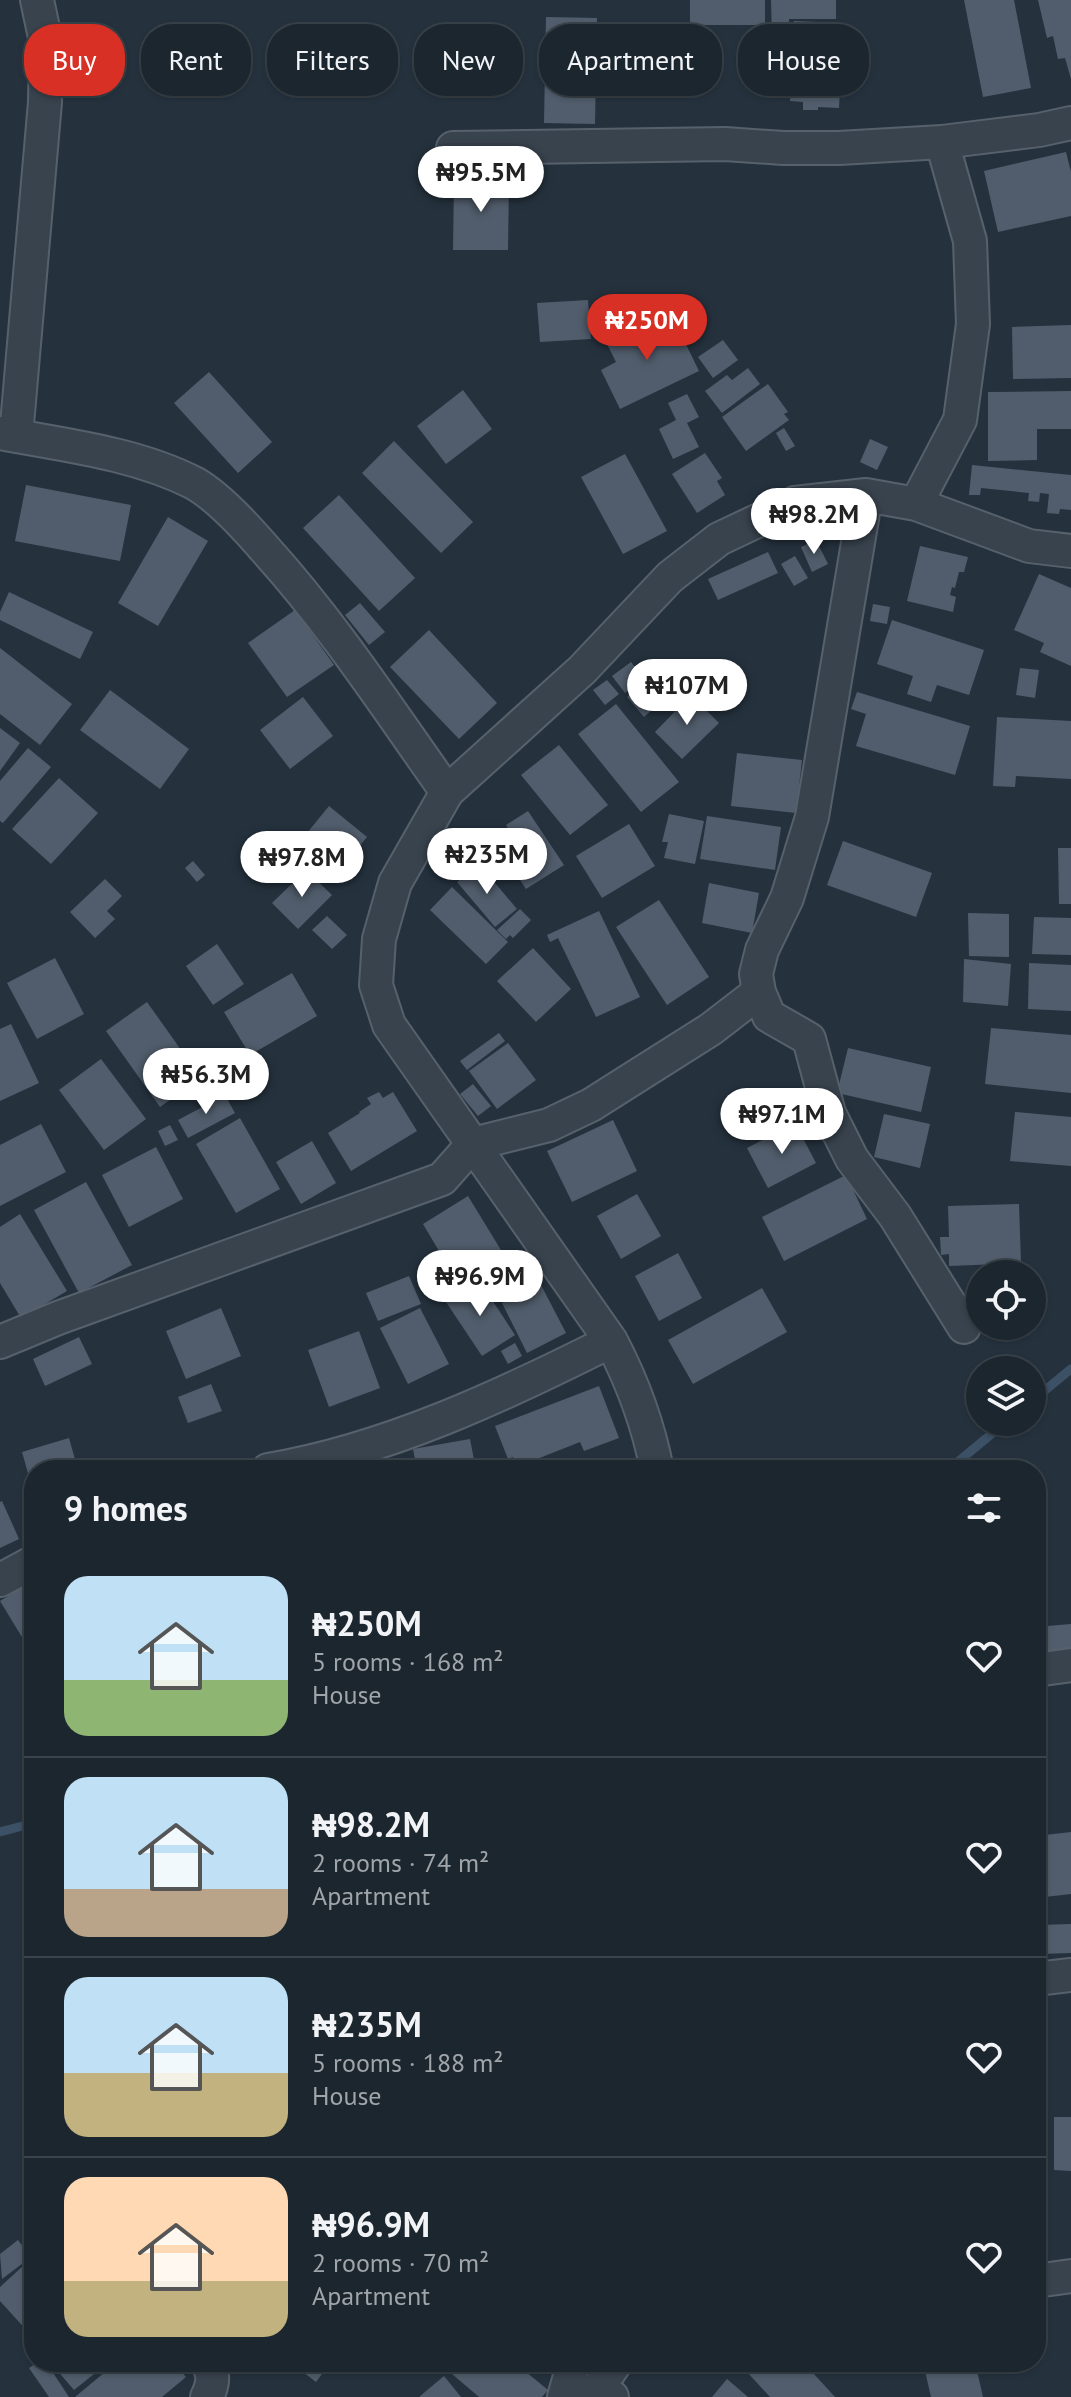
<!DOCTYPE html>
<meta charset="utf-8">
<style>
body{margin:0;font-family:"PT Sans",sans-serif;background:#29323a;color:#f1f3f6;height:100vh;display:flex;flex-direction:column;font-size:30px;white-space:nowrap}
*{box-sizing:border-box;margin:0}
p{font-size:26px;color:#a0a5aa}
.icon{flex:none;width:44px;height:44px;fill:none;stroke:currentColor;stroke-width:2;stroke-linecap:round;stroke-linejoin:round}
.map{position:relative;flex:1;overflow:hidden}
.side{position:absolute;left:24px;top:1460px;width:1022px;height:912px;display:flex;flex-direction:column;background:#1c262e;border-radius:32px;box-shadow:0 2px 6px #0004,0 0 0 2px #3a434a}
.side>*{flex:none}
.banner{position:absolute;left:24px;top:24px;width:1024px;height:72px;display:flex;gap:16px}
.tools{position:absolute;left:966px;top:1260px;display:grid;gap:16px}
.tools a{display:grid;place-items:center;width:80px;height:80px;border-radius:50%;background:#1c262e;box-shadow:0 2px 6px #0004,0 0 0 2px #3a434a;font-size:40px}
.price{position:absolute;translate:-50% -68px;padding:0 18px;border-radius:28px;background:#fff;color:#222;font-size:26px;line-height:52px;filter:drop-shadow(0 2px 4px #0008)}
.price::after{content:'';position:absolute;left:50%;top:48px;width:24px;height:18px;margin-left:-12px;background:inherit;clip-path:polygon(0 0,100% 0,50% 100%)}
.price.current{background:#d93025;color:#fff}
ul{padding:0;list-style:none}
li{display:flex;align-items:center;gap:24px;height:200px;padding:0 40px}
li+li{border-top:2px solid #3a434a}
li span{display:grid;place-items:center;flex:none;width:224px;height:160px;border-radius:24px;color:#555}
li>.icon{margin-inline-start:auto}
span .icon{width:96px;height:96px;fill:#fffc;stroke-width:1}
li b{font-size:34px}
h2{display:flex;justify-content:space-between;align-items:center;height:96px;padding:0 40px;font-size:34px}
.pill{padding:0 28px;border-radius:32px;background:#1c262e;box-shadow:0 2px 6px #0004,0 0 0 2px #3a434a;font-size:28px;line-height:72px}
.pill.current{background:#d93025;color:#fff}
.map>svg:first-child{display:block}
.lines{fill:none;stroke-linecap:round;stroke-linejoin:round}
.stream{stroke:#3c5166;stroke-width:9}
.building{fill:#515d6c}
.street-casing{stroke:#57616c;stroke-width:36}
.street{stroke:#39434e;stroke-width:32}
</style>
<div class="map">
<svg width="1071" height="2397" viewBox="0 0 1071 2397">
<rect width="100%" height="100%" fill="#25323e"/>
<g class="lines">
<path class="stream" d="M 1032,1401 L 1071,1369
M 948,1470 L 1006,1422
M 0,1832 L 34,1823"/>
</g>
<path class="building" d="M 690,0 L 765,0 L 765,25 L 690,25 Z
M 771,0 L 836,0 L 836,19 L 789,19 L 789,40 L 772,41 Z
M 964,0 L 1014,0 L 1031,88 L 983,97 Z
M 1038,0 L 1071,0 L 1071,79 L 1065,58 L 1058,59 L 1053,36 L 1047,38 Z
M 546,17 L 597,18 L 595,124 L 544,123 Z
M 794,21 L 843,23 L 839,108 L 818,107 L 818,110 L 803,110 L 803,102 L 790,101 Z
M 1066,152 L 1071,172 L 1071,216 L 998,232 L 984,171 Z
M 454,178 L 509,178 L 508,250 L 453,250 Z
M 588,300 L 591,339 L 540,342 L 537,303 Z
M 656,318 L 661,329 L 675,322 L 699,371 L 620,409 L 601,370 L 616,362 L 606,342 Z
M 1071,325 L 1071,378 L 1013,379 L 1012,327 Z
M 723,340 L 738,360 L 713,378 L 698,357 Z
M 748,368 L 760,384 L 722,413 L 705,391 L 727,375 L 732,380 Z
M 209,372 L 272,442 L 238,473 L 174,403 Z
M 768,384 L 788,412 L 784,414 L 789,420 L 746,451 L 722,417 Z
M 463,390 L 492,429 L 446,464 L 417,426 Z
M 1071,391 L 1071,429 L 1037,429 L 1037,460 L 988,461 L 988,392 Z
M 687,394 L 699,417 L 687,423 L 699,447 L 673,459 L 659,429 L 676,420 L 668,403 Z
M 784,428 L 795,446 L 786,451 L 776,433 Z
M 870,439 L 888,447 L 877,470 L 860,462 Z
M 394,441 L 473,522 L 441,553 L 362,473 Z
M 705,453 L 722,478 L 717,481 L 725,495 L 697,513 L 672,474 Z
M 625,454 L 667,531 L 623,554 L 581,477 Z
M 972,465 L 1071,475 L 1071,510 L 1060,509 L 1059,514 L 1047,513 L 1049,494 L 1040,493 L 1039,502 L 1028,501 L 1029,493 L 981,488 L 980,495 L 969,495 Z
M 26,485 L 131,505 L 120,561 L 15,541 Z
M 339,495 L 415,578 L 379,611 L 303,528 Z
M 168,517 L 208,541 L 158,626 L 118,603 Z
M 816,540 L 828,564 L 812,572 L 801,547 Z
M 920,546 L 968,557 L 964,572 L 959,572 L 955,588 L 952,587 L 950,595 L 956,597 L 953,612 L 907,601 Z
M 768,552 L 778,573 L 718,600 L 708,579 Z
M 795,556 L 808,578 L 794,586 L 781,564 Z
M 1039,574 L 1071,588 L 1071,666 L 1040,652 L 1044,643 L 1014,630 Z
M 9,592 L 93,632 L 80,659 L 0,620 L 0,612 Z
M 360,603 L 385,632 L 369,645 L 345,615 Z
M 873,604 L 890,607 L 887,624 L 870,621 Z
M 295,610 L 334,665 L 287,697 L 248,643 Z
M 892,620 L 984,650 L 969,695 L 937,685 L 931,702 L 907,694 L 913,676 L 877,664 Z
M 429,630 L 497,703 L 459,739 L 390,667 Z
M 0,648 L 72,704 L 40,745 L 0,714 Z
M 631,662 L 644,679 L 625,693 L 612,676 Z
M 1020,668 L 1039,670 L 1035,698 L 1016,695 Z
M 607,680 L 619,694 L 605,705 L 593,690 Z
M 644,682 L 661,702 L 644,717 L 627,697 Z
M 110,690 L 189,749 L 160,789 L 80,730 Z
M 857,692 L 970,726 L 955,775 L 856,746 L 866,714 L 851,709 Z
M 691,695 L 719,723 L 682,759 L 655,732 Z
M 303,697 L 333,736 L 290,769 L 260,730 Z
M 616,704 L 679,782 L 641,812 L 578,734 Z
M 997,717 L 1071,721 L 1071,779 L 1016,776 L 1015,787 L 993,786 Z
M 0,728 L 20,743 L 0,771 Z
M 559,745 L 608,805 L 570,835 L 521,775 Z
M 28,748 L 51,767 L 3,823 L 0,821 L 0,781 Z
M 737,753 L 802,760 L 796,813 L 731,806 Z
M 59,778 L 98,813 L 51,864 L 12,829 Z
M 329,806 L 367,837 L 337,874 L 298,844 Z
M 528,811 L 564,865 L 526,889 L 514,871 L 530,862 L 506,825 Z
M 669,814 L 704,821 L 695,864 L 664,858 L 668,842 L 662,842 Z
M 707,816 L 781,827 L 775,870 L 700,859 Z
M 629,824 L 655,866 L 602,898 L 576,856 Z
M 497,831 L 509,842 L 501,851 L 489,840 Z
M 843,841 L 932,873 L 916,917 L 827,885 Z
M 511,845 L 524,860 L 510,873 L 497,859 Z
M 1058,848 L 1071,848 L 1071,904 L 1059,904 Z
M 193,861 L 205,875 L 197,882 L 185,868 Z
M 479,864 L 517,909 L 495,927 L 457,882 Z
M 306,870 L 332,895 L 298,929 L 272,903 Z
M 105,879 L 122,896 L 107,911 L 115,919 L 95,938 L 70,912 Z
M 709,883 L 759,893 L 752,933 L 702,923 Z
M 452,887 L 508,942 L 486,964 L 430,910 Z
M 659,900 L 709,977 L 667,1005 L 616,927 Z
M 520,909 L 531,920 L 513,938 L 510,935 L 506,939 L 497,930 Z
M 599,911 L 640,997 L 596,1017 L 558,938 L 550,942 L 547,935 Z
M 968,913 L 1009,914 L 1009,957 L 969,956 Z
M 327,916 L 347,935 L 332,949 L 312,930 Z
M 1034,917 L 1071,918 L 1071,955 L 1032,954 Z
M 217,944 L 244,984 L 213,1005 L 186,966 Z
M 533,948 L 571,989 L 536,1022 L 497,981 Z
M 55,958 L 84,1014 L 37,1039 L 7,983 Z
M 964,959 L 1011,964 L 1008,1006 L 963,1002 Z
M 1029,963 L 1071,965 L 1071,1011 L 1028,1009 Z
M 292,973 L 317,1016 L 250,1055 L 224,1012 Z
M 147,1002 L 201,1078 L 160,1107 L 106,1031 Z
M 11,1024 L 39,1083 L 0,1101 L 0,1029 Z
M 991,1028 L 1071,1035 L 1071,1093 L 985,1084 Z
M 499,1033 L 505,1041 L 467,1070 L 460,1061 Z
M 508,1043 L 536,1080 L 497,1109 L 469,1071 Z
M 848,1048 L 931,1067 L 921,1112 L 837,1093 Z
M 101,1059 L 146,1119 L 104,1150 L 59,1090 Z
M 473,1084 L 491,1106 L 478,1116 L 460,1094 Z
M 379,1092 L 383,1098 L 393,1092 L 417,1131 L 351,1171 L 328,1133 L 360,1113 L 359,1112 L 371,1104 L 367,1098 Z
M 225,1095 L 235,1113 L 188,1138 L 178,1120 Z
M 1015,1112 L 1071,1117 L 1071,1166 L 1010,1161 Z
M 884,1114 L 930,1124 L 920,1168 L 874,1157 Z
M 240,1118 L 280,1189 L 236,1213 L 196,1144 Z
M 613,1120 L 637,1171 L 572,1202 L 547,1151 Z
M 795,1123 L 816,1163 L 768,1188 L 747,1148 Z
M 41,1124 L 66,1172 L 0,1206 L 0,1145 Z
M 170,1125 L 178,1140 L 165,1146 L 158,1131 Z
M 312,1141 L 336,1183 L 301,1204 L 276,1162 Z
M 156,1147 L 183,1199 L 129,1227 L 102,1175 Z
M 846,1175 L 867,1219 L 784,1261 L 762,1217 Z
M 86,1182 L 132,1265 L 79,1293 L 34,1210 Z
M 637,1194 L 661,1236 L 621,1259 L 597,1216 Z
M 468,1196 L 504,1255 L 442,1293 L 431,1275 L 436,1271 L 431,1263 L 442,1256 L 423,1224 Z
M 1019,1204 L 1021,1263 L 949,1266 L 949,1254 L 941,1255 L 940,1237 L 949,1237 L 948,1206 Z
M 20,1214 L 67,1291 L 21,1318 L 0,1283 L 0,1227 Z
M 678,1253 L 702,1298 L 659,1321 L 635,1276 Z
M 527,1255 L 536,1270 L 499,1293 L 490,1277 Z
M 409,1276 L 421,1304 L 378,1321 L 366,1293 Z
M 479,1280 L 515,1335 L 482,1356 L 446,1302 Z
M 540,1283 L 566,1333 L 527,1353 L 502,1303 Z
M 762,1288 L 787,1332 L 693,1384 L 668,1340 Z
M 221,1308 L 241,1356 L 186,1379 L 166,1331 Z
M 420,1308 L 449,1364 L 408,1384 L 380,1328 Z
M 359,1331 L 380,1388 L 329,1407 L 308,1350 Z
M 79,1337 L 92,1364 L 45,1386 L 33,1359 Z
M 515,1343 L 522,1356 L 508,1364 L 501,1351 Z
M 211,1384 L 222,1411 L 188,1423 L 178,1397 Z
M 599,1386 L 619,1438 L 584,1451 L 580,1442 L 537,1459 L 540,1466 L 530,1470 L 518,1470 L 513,1457 L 508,1459 L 495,1426 Z
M 69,1438 L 78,1470 L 34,1470 L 33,1491 L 22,1452 Z
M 470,1439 L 476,1470 L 417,1470 L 413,1449 Z
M 2,1501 L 19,1539 L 0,1548 L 0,1502 Z
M 34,1580 L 34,1650 L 31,1652 L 0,1601 Z
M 1071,1624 L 1071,1649 L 1036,1652 L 1036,1627 Z
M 1071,1832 L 1071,1894 L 1036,1898 L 1036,1836 Z
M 1071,1924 L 1071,1953 L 1039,1954 L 1038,1925 Z
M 1054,2117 L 1071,2117 L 1071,2171 L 1054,2170 Z
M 18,2240 L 31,2257 L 2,2279 L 0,2254 Z
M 34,2256 L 34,2328 L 29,2333 L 0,2301 L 0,2287 Z
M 38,2362 L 46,2362 L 69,2397 L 49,2397 L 29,2368 Z
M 50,2362 L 109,2362 L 74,2390 Z
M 117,2362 L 173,2362 L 186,2377 L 162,2397 L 75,2397 Z
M 290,2362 L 331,2362 L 316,2382 Z
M 438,2362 L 514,2362 L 548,2390 L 542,2397 L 479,2397 Z
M 758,2362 L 803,2362 L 835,2397 L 770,2397 L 747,2372 Z
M 923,2362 L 975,2362 L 983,2397 L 931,2397 Z
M 444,2376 L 461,2397 L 419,2397 Z
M 727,2379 L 748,2397 L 712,2397 Z"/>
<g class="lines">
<g class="street-casing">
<path id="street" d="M 453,148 L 725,144 L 783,148 L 839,148 L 942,142 L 1039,130 L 1071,123
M 0,433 C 64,445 135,453 194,483 C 219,497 246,527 265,549 C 333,624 388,709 447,792
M 16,436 L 45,102 L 46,42 L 37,0
M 866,495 L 812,817 L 787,898 L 762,950 L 756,974 L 759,992 L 769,1016 L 809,1039 L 829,1113 L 852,1159 L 895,1216 L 964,1327
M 916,504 L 960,420 L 973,324 L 970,241 L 942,142
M 0,1342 L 58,1318 L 442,1179 L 473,1144 L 549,1125 L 591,1105 L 711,1029 L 759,992
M 268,1470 C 387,1450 504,1395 611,1341
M 657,1470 C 648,1423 633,1383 611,1341 L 389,1025 L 376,985 L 379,939 L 395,883 L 447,792 L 582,670 L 670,577 L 719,539 L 795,503 L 866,495 L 916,504 L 1029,546 L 1071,551
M 0,1580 L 34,1562
M 1036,1670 L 1071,1665
M 1036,1979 L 1071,1975
M 1036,2281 L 1071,2276
M 565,2394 L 612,2397
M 594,2394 L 616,2362
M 207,2397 C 213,2385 215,2374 207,2362
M 564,2397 L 574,2362"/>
</g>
<use href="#street" class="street"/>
</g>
</svg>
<div class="tools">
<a><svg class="icon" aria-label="locate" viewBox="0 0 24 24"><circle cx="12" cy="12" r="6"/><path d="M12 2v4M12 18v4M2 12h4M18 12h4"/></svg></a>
<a><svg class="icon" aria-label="layers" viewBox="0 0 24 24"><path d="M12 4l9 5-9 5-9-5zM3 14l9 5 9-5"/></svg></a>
</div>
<b class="price" style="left:481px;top:214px">₦95.5M</b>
<b class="price current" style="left:647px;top:362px">₦250M</b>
<b class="price" style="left:814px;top:556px">₦98.2M</b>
<b class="price" style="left:687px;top:727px">₦107M</b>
<b class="price" style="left:487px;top:896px">₦235M</b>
<b class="price" style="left:302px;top:899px">₦97.8M</b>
<b class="price" style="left:206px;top:1116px">₦56.3M</b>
<b class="price" style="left:782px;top:1156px">₦97.1M</b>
<b class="price" style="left:480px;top:1318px">₦96.9M</b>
<div class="banner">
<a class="pill current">Buy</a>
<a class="pill">Rent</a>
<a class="pill">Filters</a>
<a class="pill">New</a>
<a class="pill">Apartment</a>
<a class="pill">House</a>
</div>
<section class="side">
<h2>9 homes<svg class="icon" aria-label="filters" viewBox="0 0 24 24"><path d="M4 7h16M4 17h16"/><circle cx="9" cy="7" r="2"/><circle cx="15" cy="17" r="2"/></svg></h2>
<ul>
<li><span style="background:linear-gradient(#bfe0f5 65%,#8fb573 0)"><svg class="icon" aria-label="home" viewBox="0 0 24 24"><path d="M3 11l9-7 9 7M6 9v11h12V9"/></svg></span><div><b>₦250M</b><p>5 rooms · 168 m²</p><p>House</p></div><svg class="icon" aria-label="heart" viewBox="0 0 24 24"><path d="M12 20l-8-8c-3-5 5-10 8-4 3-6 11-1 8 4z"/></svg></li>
<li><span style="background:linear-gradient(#bfe0f5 70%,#b9a48a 0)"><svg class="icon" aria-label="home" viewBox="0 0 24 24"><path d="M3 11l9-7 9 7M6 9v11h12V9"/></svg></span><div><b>₦98.2M</b><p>2 rooms · 74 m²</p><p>Apartment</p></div><svg class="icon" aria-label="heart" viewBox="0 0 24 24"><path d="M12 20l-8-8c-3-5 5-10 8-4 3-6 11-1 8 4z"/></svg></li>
<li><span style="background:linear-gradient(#bfe0f5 60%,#c2b280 0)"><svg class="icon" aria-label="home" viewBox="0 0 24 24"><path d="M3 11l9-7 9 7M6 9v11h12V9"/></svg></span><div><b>₦235M</b><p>5 rooms · 188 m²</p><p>House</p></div><svg class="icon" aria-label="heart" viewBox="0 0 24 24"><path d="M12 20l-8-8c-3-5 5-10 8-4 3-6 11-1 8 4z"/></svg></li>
<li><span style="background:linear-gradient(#ffd9b3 65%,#c2b280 0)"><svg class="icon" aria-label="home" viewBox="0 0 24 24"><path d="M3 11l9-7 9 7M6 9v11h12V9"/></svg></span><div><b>₦96.9M</b><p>2 rooms · 70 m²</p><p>Apartment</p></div><svg class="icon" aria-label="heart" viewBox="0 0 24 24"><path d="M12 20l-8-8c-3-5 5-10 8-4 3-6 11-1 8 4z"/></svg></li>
</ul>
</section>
</div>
